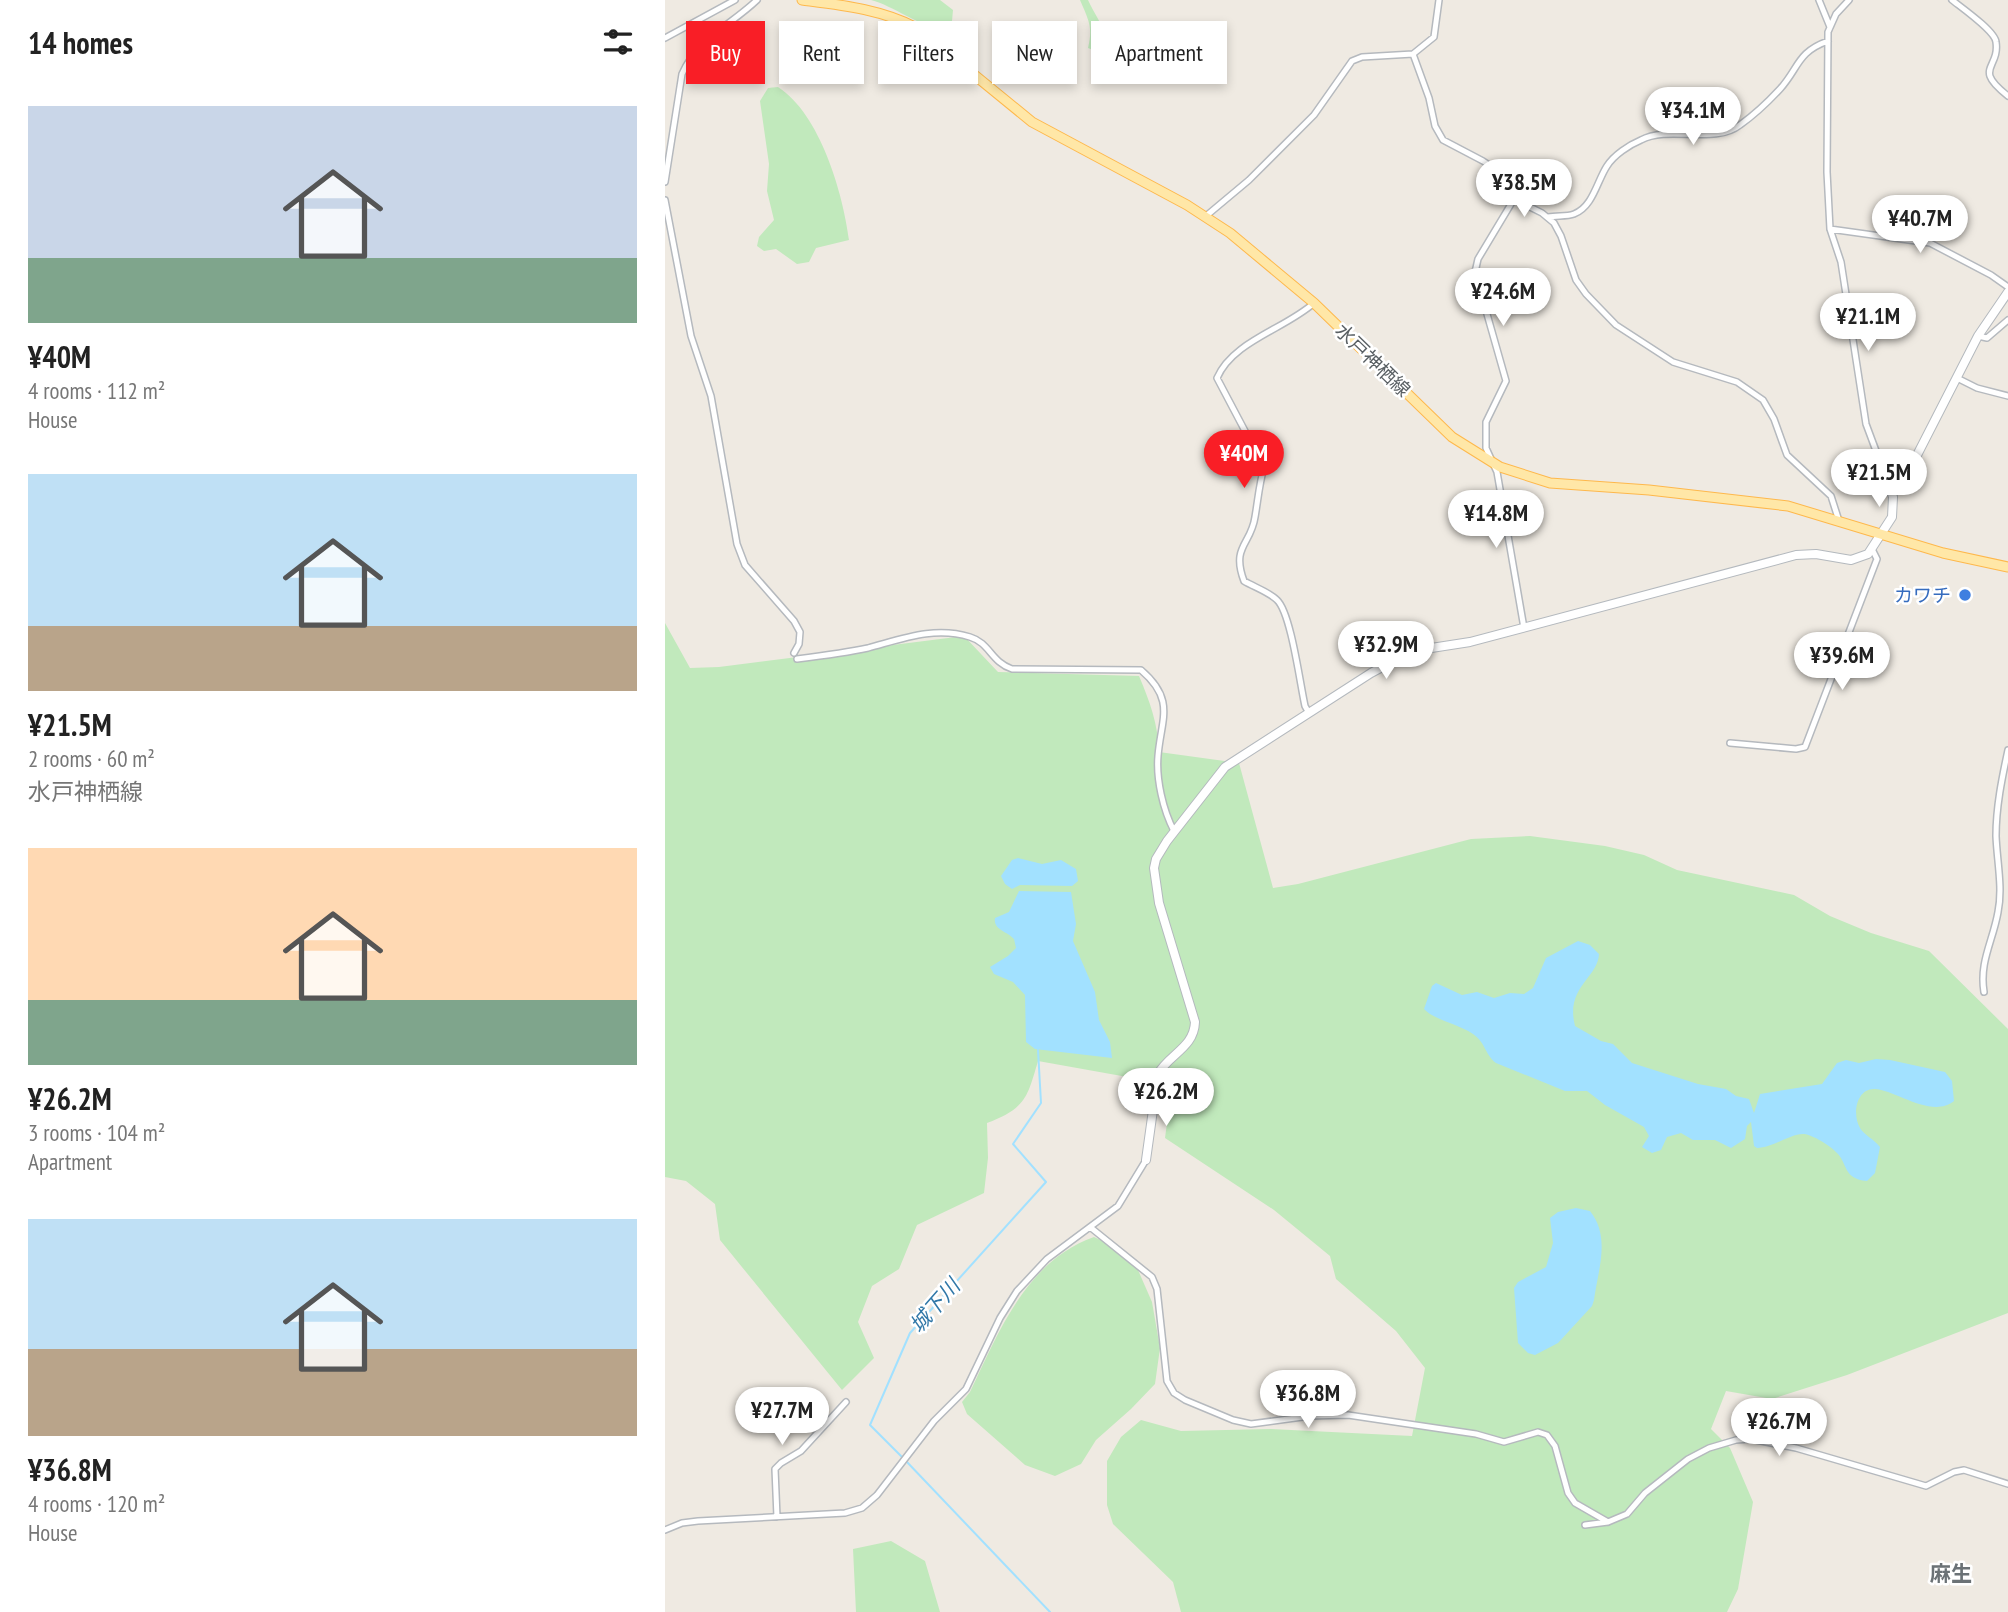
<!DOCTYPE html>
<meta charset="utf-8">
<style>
body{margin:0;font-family:"PT Sans Narrow","Noto Sans JP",sans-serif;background:#f6f6f6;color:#222;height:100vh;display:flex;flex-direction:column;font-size:26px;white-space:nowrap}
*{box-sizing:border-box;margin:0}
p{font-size:23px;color:#767676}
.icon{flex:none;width:38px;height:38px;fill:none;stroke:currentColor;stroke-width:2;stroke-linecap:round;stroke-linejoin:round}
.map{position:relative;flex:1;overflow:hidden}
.panel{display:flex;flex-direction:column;background:#fff;width:665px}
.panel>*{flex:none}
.top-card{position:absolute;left:21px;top:21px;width:665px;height:63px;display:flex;gap:14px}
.price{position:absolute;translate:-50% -60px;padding:0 16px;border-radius:24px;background:#fff;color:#222;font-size:23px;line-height:46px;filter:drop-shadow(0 2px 4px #0008)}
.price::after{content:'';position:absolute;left:50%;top:42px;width:21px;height:16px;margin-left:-10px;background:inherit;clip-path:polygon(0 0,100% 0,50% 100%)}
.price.on{background:#f91e26;color:#fff}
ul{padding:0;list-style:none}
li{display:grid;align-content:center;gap:14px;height:371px;padding:0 28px}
li span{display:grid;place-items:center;height:217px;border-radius:0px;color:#555}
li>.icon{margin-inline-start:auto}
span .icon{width:126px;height:126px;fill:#fffc;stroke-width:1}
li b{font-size:30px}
h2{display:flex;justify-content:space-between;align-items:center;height:84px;padding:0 28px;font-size:30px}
.chip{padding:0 24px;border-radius:0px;background:#fff;box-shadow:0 4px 10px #0003;font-size:24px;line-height:63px}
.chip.on{background:#f91e26;color:#fff}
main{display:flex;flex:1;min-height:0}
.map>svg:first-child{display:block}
.green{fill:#c1e9bc}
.water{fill:#a2e1ff}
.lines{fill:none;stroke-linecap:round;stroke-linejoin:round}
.stream{stroke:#a2e1ff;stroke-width:2}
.street-casing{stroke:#b5b9be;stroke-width:8}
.secondary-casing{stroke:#b4b9be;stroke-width:10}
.primary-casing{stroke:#feb84c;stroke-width:11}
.street{stroke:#fff;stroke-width:5}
.secondary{stroke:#fff;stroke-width:8}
.primary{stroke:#ffe7a7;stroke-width:9}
.shop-dot{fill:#3f7fe0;stroke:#fff;stroke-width:2.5}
.labels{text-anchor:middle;stroke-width:5;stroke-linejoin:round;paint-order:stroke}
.street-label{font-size:19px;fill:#5a6064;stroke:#fff}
.shop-label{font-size:19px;fill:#366cbe;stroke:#fff;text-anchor:end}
.water-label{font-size:21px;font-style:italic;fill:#3178a8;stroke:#fff}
.neighbourhood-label{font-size:21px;font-weight:bold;fill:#6b7276;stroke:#fff}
</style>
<main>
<section class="panel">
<h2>14 homes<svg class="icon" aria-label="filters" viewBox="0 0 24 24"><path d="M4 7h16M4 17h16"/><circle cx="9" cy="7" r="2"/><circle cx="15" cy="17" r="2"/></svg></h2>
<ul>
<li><span style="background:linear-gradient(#c9d6e8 70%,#7fa58c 0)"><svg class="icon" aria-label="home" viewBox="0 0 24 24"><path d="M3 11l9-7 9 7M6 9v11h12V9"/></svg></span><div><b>¥40M</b><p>4 rooms · 112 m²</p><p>House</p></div></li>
<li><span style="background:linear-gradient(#bfe0f5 70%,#b9a48a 0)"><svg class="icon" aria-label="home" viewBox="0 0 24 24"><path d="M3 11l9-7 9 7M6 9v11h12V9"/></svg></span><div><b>¥21.5M</b><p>2 rooms · 60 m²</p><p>水戸神栖線</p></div></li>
<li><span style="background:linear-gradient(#ffd9b3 70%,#7fa58c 0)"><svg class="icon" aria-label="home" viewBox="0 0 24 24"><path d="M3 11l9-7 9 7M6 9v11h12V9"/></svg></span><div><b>¥26.2M</b><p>3 rooms · 104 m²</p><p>Apartment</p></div></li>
<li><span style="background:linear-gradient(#bfe0f5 60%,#b9a48a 0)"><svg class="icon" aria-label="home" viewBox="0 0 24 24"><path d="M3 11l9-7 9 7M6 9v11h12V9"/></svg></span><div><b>¥36.8M</b><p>4 rooms · 120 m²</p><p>House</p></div></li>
</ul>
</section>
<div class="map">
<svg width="1343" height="1612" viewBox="0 0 1343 1612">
<rect width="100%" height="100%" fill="#efeae2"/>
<path class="green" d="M 206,0 L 275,0 L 288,10 L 287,21 L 281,27 C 259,31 230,6 206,0 Z
M 415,0 L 423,0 C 430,16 444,31 439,50 L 433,52 L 423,48 C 428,27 424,21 415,0 Z
M 113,87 C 155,114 178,193 184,240 L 151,248 L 144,262 L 132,264 L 111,249 L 99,251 L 92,246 L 94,237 L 109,220 L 102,191 L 104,164 L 95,101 L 103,88 Z
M 0,623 L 25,668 L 54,667 L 299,636 L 333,672 L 474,676 C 485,702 493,724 494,752 L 574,763 L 608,888 L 633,884 L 806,839 L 865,836 L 940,846 L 979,855 L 1012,870 L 1129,895 L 1165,916 L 1206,933 L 1264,951 L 1343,1029 L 1343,1313 L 1182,1375 L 1107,1399 L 1061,1391 L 1046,1429 L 1065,1448 L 1088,1502 L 1073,1589 L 1062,1612 L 516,1612 L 508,1582 L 448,1524 L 442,1505 L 442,1461 L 456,1437 L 476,1420 L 516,1431 L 606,1429 L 747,1436 L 760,1368 L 731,1331 L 671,1279 L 665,1256 L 609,1210 L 500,1138 L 507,1085 L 373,1061 C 362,1098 361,1108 322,1123 L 323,1158 L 319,1193 L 252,1225 L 234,1269 L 207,1286 L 193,1322 L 209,1358 L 177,1390 L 55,1240 L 50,1204 L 21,1181 L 0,1177 Z
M 429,1237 L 442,1243 L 473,1270 L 487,1302 L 495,1348 L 490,1384 L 466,1409 L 431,1440 L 416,1464 L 390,1476 L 360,1465 L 302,1414 L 297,1402 L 305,1392 C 334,1332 361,1261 429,1237 Z
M 226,1541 L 260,1561 L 275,1612 L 191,1612 L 188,1549 Z"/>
<path class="water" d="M 353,858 L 377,864 L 396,860 L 411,869 L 413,881 L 407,886 L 355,885 L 347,889 L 340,884 L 336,876 L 347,860 Z
M 354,891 L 406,892 L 411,924 L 408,941 L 430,992 L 434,1020 L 445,1042 L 447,1058 L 370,1049 L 361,1042 L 360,995 L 348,982 L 329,974 L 325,967 L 343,956 L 351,948 L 349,939 C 342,931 328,930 330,918 L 344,912 Z
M 913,941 L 925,945 L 934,954 C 933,978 900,987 910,1026 L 936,1041 L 948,1044 L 967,1063 L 1033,1084 L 1061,1089 L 1071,1096 L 1084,1099 L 1089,1113 L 1095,1094 L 1157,1084 L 1172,1063 L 1181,1060 L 1194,1063 L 1211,1059 L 1225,1060 L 1280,1072 L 1287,1081 L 1289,1101 C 1267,1119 1230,1090 1210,1089 C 1191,1088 1187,1115 1195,1128 C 1199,1135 1209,1139 1215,1147 L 1210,1173 L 1202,1181 C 1178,1179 1183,1164 1172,1153 C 1166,1146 1148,1135 1139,1134 C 1126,1133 1108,1148 1092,1148 L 1089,1146 L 1086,1122 L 1082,1126 L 1080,1139 L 1066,1148 L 1050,1140 L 1028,1140 L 1016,1133 L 1002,1137 L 996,1150 L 987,1153 L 977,1147 L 984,1136 L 979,1127 L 940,1105 L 922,1091 L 900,1091 L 831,1063 C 820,1055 821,1043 808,1034 C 794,1024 769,1020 759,1009 L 767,986 L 771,983 L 797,995 L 812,992 L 829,998 L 845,993 L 859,994 L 868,988 L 881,958 Z
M 911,1208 L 925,1211 C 946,1237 933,1270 929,1300 L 927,1306 L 893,1343 L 870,1355 L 863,1353 L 853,1343 L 849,1288 L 853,1282 L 881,1267 L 888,1243 L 885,1218 L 893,1212 Z"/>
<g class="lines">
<path class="stream" d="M 237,1457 L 205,1425 L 245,1333 L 381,1182 L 348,1144 L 376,1103 L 373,1050
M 241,1461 L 385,1612"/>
<g class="street-casing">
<path id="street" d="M 1154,0 L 1165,27
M 1184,0 L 1171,14 L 1163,32 L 1162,172 L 1165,229 L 1176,262 L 1201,424 L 1223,483
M 1287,0 C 1297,8 1330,31 1331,42 C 1335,69 1307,68 1343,96
M 0,38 L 70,0
M 748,54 L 764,98 L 770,126 L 778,140 L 818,161 L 827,167 L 849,199 L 877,213 L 889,223 L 896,236 L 911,280 L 921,294 L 951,325 L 1008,362 L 1072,382 L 1098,400 L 1109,419 L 1122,455 L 1166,496 L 1174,521
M 0,182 L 17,74 C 32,39 66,25 92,0
M 849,199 L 813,259 L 806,290 L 820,307 L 841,381 L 821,422 L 821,448 L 832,472 L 859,628
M 0,200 L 26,336 L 46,396 L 72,544 L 80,565 L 129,621 L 135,632 L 134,644 L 129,653
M 541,216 L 584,180 L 649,115 L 687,61 L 697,57 L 748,54 L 769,37 L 774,0
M 883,217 C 892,215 901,217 909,214 C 928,207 932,181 942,166 C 949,155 964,145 976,140 C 1004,125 1050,145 1075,125 C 1089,115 1103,102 1115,89 C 1134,68 1132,52 1163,41
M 1165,229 L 1265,243 L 1326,275 L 1343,287
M 1313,336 L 1322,338 L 1343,320
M 1292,378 L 1312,388 L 1343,396
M 132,659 C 156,656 180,653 203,648 C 237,639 269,626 305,637 C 325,643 326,662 347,669 L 476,670 C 511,700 496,719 493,756 C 491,779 498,810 509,831
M 644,713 L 640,706 C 635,684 626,613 612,600 C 604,592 589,587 579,581 C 566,546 586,545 590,517 C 593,500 594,485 599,467 L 552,378 C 568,341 620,329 649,303
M 1065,743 L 1131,749 L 1140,747 L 1212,559 L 1207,549
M 1319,992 C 1314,962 1328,941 1333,912 C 1338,888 1332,861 1331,836 C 1331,807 1337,778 1343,750
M 425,1227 L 487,1277 L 492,1289 L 502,1381 L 509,1393 L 520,1400 L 568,1420 L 586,1424 L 645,1416 L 683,1415 L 811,1434 L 839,1442 L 873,1432 L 882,1435 L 890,1446 L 903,1493 L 910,1503 L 943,1522
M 112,1517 L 110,1469 L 116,1463 L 136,1451 L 181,1402
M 920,1525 L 943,1522 L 962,1514 L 980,1493 L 1023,1459 L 1044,1448 L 1071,1440 L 1086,1439 L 1131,1448 L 1261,1486 L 1289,1472 L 1299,1470 L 1343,1484
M 0,1530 L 17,1523 L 33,1521 L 180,1513 L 197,1508 L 212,1495 L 269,1421 L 301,1389 L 335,1318 L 352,1291 L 382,1259 L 453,1206 L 481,1160"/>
</g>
<g class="secondary-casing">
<path id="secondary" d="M 481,1160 L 493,1074 C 504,1054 529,1048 530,1022 L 494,903 L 489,868 L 491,859 L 502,841 L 560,767 L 706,673 L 747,651 L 805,642 L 1131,555 L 1151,554 L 1186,560 L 1203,554 L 1227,517 L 1228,497 L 1223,483 L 1234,478 L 1248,463 L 1313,336 L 1343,292"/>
</g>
<g class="primary-casing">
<path id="primary" d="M 137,0 C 176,5 216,9 252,28 L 367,122 L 522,205 L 565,233 L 649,303 L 787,437 L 835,467 L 885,483 L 984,490 L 1123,506 L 1278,553 L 1343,567"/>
</g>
<use href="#street" class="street"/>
<use href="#secondary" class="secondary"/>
<use href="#primary" class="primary"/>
</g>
<circle class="shop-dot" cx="1300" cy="595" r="7"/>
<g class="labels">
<g class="street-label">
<text transform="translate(708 360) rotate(44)" y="7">水戸神栖線</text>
</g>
<g class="shop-label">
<text x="1286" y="602">カワチ</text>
</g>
<g class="water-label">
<text transform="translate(270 1306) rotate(-49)" y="7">城下川</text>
</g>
<g class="neighbourhood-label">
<text x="1286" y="1581">麻生</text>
</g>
</g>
</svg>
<b class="price" style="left:1028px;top:147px">¥34.1M</b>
<b class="price" style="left:859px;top:219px">¥38.5M</b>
<b class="price" style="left:1255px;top:255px">¥40.7M</b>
<b class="price" style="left:838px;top:328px">¥24.6M</b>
<b class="price" style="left:1203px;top:353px">¥21.1M</b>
<b class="price on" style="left:579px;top:490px">¥40M</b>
<b class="price" style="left:1214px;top:509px">¥21.5M</b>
<b class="price" style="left:831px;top:550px">¥14.8M</b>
<b class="price" style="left:721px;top:681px">¥32.9M</b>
<b class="price" style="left:1177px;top:692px">¥39.6M</b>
<b class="price" style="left:501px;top:1128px">¥26.2M</b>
<b class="price" style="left:643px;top:1430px">¥36.8M</b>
<b class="price" style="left:117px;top:1447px">¥27.7M</b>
<b class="price" style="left:1114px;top:1458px">¥26.7M</b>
<div class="top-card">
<a class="chip on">Buy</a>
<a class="chip">Rent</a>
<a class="chip">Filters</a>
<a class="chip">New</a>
<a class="chip">Apartment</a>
</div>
</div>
</main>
